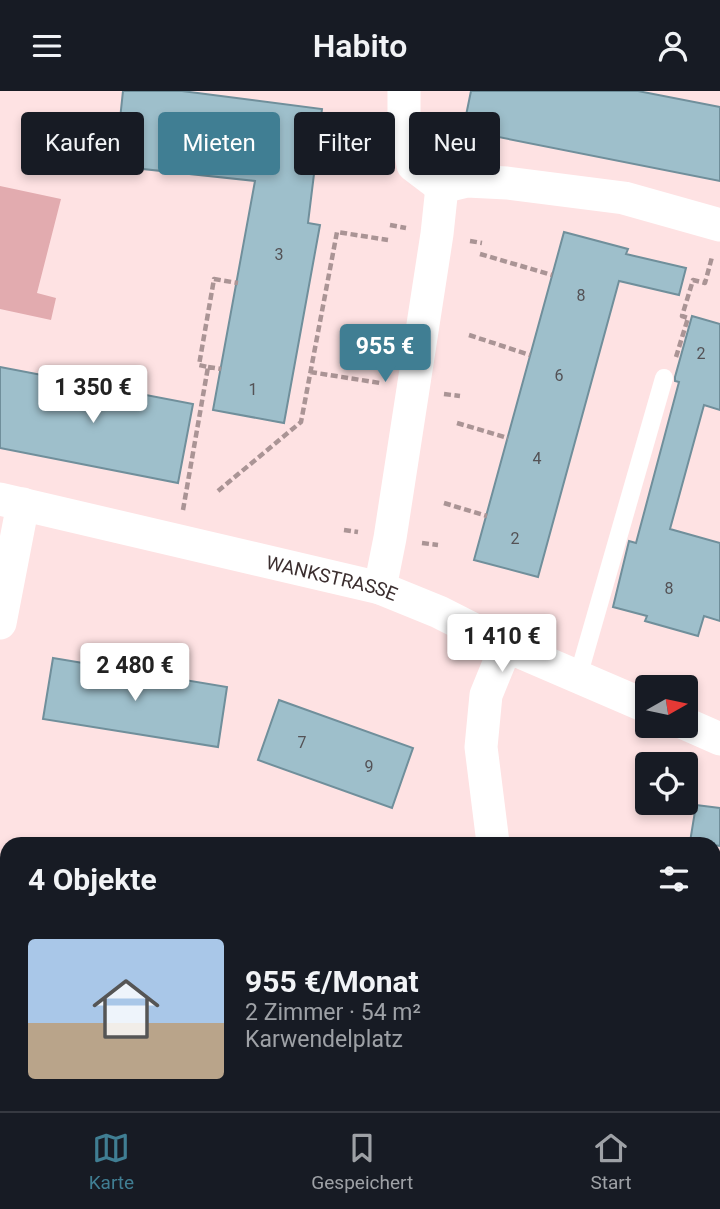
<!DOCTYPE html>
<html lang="de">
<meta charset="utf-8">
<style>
body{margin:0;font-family:Roboto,sans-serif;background:#242831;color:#f1f3f6;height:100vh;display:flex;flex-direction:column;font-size:26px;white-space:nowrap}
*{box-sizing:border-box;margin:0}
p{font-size:23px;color:#9ea1a6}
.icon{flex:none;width:38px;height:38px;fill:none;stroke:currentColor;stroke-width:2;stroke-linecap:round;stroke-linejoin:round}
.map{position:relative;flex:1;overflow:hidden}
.sheet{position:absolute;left:0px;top:746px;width:721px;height:275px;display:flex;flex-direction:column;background:#171b24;border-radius:21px 21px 0 0;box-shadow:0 4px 10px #0003}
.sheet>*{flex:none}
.guide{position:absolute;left:21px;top:21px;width:679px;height:63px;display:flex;gap:14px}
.needle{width:46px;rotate:81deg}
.controls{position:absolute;left:635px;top:584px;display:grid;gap:14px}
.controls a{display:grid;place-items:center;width:63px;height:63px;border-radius:7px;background:#171b24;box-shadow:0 4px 10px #0003;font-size:35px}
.price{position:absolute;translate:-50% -60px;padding:0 16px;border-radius:7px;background:#fff;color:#222;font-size:23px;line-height:46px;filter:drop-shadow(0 2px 4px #0008)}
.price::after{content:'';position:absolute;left:50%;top:42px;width:21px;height:16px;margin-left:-10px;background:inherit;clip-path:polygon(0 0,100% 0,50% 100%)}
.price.current{background:#407e93;color:#fff}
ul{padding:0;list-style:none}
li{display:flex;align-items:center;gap:21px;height:175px;padding:0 28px}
li span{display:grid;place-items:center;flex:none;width:196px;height:140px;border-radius:7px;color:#555}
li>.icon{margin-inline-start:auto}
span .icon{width:84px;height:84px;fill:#fffc;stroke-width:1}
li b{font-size:30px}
h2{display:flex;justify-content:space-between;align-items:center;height:84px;padding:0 28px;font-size:30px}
.chip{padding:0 24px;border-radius:7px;background:#171b24;box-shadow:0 4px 10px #0003;font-size:24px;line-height:63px}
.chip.current{background:#407e93;color:#fff}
header{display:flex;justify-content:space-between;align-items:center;height:91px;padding:0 28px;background:#171b24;font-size:32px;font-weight:600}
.menu{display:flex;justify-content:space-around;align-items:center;height:98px;border-top:2px solid #363941;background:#171b24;font-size:19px;color:#9ea1a6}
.menu a{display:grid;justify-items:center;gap:4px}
.menu .current{color:#407e93}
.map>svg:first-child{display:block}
.green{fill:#e2abaf}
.building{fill:#9ebfcb;stroke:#708f9b;stroke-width:2}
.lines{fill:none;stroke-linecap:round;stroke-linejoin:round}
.path{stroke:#aa9495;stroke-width:4.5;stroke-dasharray:7 3.5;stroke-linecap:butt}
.lane{stroke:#fff;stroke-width:18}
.street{stroke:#fff;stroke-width:33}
.labels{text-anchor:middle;stroke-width:5;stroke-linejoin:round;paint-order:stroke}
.number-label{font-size:16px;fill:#545256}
.street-label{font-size:19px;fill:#3b2e2f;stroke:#fcf5f5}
</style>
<header><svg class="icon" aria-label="menu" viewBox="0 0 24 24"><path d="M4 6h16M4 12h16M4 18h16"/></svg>Habito<svg class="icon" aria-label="person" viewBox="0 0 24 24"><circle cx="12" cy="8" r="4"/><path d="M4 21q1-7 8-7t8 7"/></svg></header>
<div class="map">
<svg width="720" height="1020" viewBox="0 0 720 1020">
<rect width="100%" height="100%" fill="#fee2e3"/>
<path class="green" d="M 0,95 L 61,108 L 37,202 L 56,207 L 51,229 L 0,218 Z"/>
<path class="building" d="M 123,0 L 182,0 L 322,18 L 308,132 L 320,134 L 284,332 L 213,319 L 255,90 L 115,75 Z
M 471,0 L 638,0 L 720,16 L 720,90 L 463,39 Z
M 564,141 L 628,158 L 626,163 L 686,177 L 679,204 L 619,190 L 538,486 L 474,469 Z
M 692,225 L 720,233 L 720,319 L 704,314 L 670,438 L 720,452 L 720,530 L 704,525 L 698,545 L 645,530 L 647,525 L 613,516 L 629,450 L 636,452 L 679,291 L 675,290 L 675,286 Z
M 0,276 L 193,313 L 178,392 L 0,357 Z
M 53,567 L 227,596 L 218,656 L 43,628 Z
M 279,609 L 413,657 L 392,717 L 258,669 Z
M 696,714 L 720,717 L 720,755 L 714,754 L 714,752 L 690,751 Z"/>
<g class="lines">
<path class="path" d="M 390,134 L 406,137
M 470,150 L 482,152
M 480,163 L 552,184
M 469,244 L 530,264
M 676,266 L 688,227 L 682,225 L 693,189 L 705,192 L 712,166
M 208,276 L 221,278
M 310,281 L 380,292
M 444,303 L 460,305
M 457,332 L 508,347
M 218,400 L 301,331 L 337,141 L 388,149
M 444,412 L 487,425
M 183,419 L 208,276 L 199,274 L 214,188 L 238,192
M 344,439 L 358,441
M 422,452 L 438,454"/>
<path class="lane" d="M 578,586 L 664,287"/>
<g class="street">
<path d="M 404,0 L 404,27 L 413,74 L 442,96"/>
<path d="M 442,96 L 467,90 L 507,92 L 624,107 L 720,134"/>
<path id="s1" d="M 0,408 L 380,497 L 439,521 L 506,555 L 648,616"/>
<path d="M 380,497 L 390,447 L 437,143 L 442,96"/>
<path d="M 0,532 L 23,413"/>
<path d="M 686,633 L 720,648"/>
<path d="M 493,752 L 481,656 L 486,604 L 506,555"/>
<path d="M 464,1020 L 465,1013"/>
</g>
</g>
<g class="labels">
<g class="number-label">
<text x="279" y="169">3</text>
<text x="581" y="210">8</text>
<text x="701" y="268">2</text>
<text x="559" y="290">6</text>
<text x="253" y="304">1</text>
<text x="537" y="373">4</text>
<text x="515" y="453">2</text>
<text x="669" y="503">8</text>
<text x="302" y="657">7</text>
<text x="369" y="681">9</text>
</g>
<g class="street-label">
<text dy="7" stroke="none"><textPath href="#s1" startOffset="341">WANKSTRASSE</textPath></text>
</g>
</g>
</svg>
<div class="controls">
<a><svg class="needle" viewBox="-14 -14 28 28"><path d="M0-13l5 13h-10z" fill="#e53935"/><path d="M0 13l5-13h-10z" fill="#9ea1a6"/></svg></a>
<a><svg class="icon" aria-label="locate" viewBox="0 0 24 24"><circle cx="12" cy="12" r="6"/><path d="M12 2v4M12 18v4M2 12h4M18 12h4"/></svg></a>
</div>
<b class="price current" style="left:385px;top:293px">955 €</b>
<b class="price" style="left:93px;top:334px">1 350 €</b>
<b class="price" style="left:502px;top:583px">1 410 €</b>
<b class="price" style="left:135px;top:612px">2 480 €</b>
<div class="guide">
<a class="chip">Kaufen</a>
<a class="chip current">Mieten</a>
<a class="chip">Filter</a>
<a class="chip">Neu</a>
</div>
<section class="sheet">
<h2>4 Objekte<svg class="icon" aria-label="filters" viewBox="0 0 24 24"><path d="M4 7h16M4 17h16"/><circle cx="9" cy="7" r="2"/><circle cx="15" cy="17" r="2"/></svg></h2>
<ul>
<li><span style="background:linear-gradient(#a9c7e8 60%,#b9a48a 0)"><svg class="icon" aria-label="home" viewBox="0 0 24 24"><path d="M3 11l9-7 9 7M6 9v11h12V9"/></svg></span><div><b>955 €/Monat</b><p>2 Zimmer · 54 m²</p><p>Karwendelplatz</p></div></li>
</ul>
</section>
</div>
<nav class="menu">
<a class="current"><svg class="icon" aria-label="map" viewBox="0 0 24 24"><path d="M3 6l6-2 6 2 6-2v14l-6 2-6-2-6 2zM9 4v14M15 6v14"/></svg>Karte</a>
<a><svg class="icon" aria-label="saved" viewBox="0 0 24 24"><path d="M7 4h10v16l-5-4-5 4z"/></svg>Gespeichert</a>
<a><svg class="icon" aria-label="home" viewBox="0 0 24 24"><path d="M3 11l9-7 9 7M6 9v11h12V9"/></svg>Start</a>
</nav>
